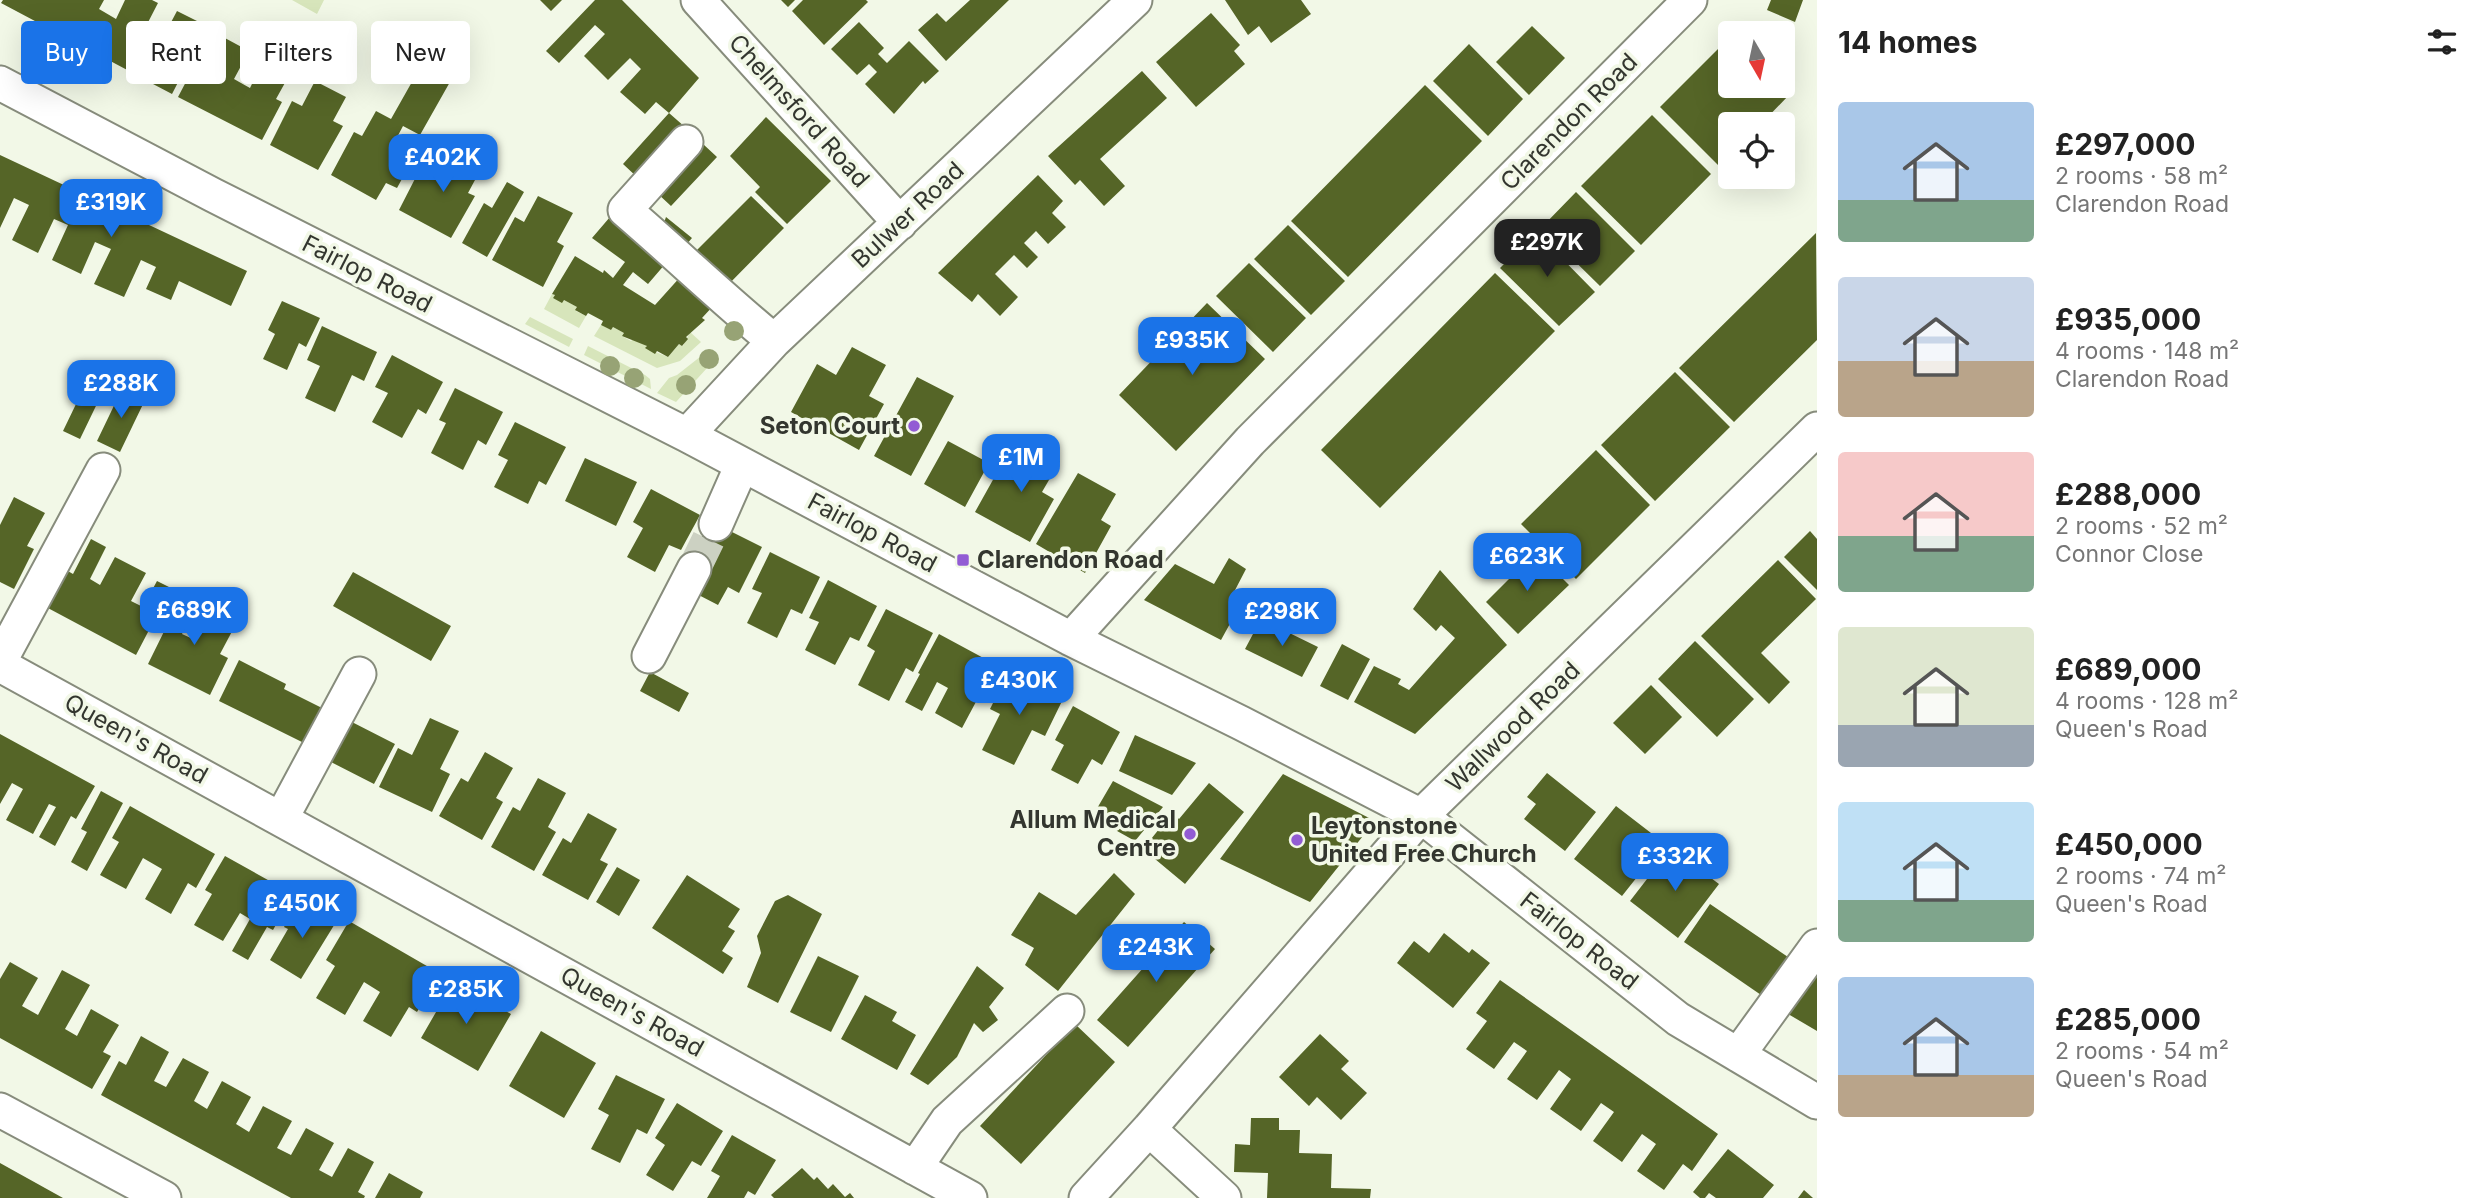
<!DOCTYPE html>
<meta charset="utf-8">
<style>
body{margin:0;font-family:Inter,sans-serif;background:#f2f2f2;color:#222;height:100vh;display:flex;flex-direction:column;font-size:26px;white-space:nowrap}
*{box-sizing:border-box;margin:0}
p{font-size:23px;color:#767676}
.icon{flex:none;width:38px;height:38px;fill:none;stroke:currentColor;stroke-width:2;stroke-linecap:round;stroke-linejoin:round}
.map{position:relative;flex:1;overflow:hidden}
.sheet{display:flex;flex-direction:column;background:#fff;width:665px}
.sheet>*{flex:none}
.banner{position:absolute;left:21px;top:21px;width:665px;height:63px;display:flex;gap:14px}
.needle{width:46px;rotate:171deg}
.fabs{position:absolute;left:1718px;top:21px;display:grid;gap:14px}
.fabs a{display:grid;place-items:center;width:77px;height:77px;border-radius:7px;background:#fff;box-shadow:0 7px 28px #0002;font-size:35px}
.price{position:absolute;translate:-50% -60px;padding:0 16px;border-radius:14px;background:#1a73e8;color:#fff;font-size:23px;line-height:46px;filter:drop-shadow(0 2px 4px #0008)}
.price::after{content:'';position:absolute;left:50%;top:42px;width:21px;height:16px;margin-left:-10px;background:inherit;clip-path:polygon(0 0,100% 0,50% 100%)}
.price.on{background:#222;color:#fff}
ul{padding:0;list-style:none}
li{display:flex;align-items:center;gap:21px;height:175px;padding:0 21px}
li span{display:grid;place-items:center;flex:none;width:196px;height:140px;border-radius:7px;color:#555}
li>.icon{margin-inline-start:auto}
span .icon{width:84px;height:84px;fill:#fffc;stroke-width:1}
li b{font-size:30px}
h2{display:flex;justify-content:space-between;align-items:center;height:84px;padding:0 21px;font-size:30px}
.pill{padding:0 24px;border-radius:7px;background:#fff;box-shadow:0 7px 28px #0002;font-size:24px;line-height:63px}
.pill.on{background:#1a73e8;color:#fff}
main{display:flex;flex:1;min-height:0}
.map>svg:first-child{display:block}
.green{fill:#d7e5bb}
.building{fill:#556527}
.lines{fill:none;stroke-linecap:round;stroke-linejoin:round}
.minor-tunnel{stroke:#ccd1c2;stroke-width:33;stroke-dasharray:33 17;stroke-linecap:butt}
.minor-casing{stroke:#878c7c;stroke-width:37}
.minor{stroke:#fff;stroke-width:33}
.tree{fill:#97a375}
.poi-dot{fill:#925cd4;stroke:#f2f8e7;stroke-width:2.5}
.labels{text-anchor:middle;stroke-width:7;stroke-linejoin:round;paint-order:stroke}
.street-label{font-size:24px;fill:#33362f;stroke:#f2f8e7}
.poi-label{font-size:24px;font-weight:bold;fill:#33362f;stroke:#f2f8e7;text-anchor:end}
</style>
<main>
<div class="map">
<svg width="1817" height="1198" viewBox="0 0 1817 1198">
<rect width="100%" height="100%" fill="#f2f8e7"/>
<path class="green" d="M 292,0 L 324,0 L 317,14 Z
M 552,294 L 555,295 L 553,298 L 564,300 L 577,307 L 576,311 L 586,316 L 579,328 L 544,309 Z
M 530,317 L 573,339 L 569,347 L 525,324 Z
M 601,325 L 611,330 L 613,327 L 624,333 L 622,336 L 631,341 L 634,338 L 647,346 L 646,348 L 668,357 L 679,344 L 683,346 L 690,332 L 701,342 L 680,361 L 657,368 L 594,336 Z
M 588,346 L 645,375 L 650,379 L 651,389 L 584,355 Z
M 710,349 L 718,356 L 676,402 L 657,393 L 669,378 L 677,375 Z"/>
<path class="building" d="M 3,0 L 104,0 L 99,9 L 116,19 L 125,0 L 152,0 L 158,3 L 142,34 L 150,37 L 131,72 L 1,3 Z
M 540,0 L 562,0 L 551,11 Z
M 595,0 L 622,0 L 699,78 L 669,113 L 656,102 L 645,114 L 620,92 L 641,69 L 630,58 L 608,80 L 584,56 L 605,34 L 595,25 L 559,63 L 546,51 Z
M 781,0 L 795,0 L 788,7 Z
M 803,0 L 866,0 L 868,2 L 824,45 L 792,11 Z
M 970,0 L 1009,0 L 946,61 L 918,30 L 937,13 L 946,22 Z
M 1225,0 L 1301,0 L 1311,14 L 1271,43 L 1259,26 L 1248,35 Z
M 1771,0 L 1803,0 L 1795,22 L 1767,10 Z
M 177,11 L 207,26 L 172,94 L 134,74 L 152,39 L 160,43 Z
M 1211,13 L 1240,45 L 1234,51 L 1245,64 L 1196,107 L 1156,62 Z
M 859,22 L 884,48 L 878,54 L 887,63 L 909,41 L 939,71 L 925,84 L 923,81 L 894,114 L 865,84 L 877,72 L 869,64 L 857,75 L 831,49 Z
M 1532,26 L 1565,58 L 1529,95 L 1496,62 Z
M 1731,36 L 1731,86 L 1780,86 L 1789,95 L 1761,124 L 1731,124 L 1731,154 L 1719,166 L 1660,107 Z
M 223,37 L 249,51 L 234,79 L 241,83 L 250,88 L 264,59 L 291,72 L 276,99 L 282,102 L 262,140 L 178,97 L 198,59 L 209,65 Z
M 1469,44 L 1523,99 L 1488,136 L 1433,81 Z
M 430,50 L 459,66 L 420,135 L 403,126 L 393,145 L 414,157 L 397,188 L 386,183 L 376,200 L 331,175 L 354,132 L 362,136 L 376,111 L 391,119 Z
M 1142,71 L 1167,98 L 1100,159 L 1125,186 L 1104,206 L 1080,180 L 1075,185 L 1048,156 Z
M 315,81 L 346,97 L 333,121 L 343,126 L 318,170 L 270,145 L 292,101 L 302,106 Z
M 1425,85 L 1482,141 L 1348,277 L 1291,221 Z
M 669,113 L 685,127 L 638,178 L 623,164 Z
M 1652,115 L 1711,174 L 1641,245 L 1581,186 Z
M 766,117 L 831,181 L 787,224 L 755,192 L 760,187 L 730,156 Z
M 703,144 L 717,157 L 671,206 L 657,193 Z
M 447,148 L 482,167 L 468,193 L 475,196 L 451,238 L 399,210 L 420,169 L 433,175 Z
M 0,155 L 247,271 L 231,306 L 179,281 L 171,300 L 146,289 L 156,267 L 141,260 L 124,297 L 94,284 L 111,249 L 95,242 L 81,274 L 52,260 L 68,225 L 54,219 L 38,253 L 12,240 L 29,205 L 14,198 L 0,228 Z
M 1038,175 L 1063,201 L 1052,213 L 1066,227 L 1048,244 L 1036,231 L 1024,243 L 1038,257 L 1027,268 L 1014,255 L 995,274 L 1018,297 L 1000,316 L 978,294 L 972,302 L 938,273 Z
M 507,182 L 524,192 L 487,257 L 462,243 L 484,203 L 492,208 Z
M 1576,192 L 1635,251 L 1600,286 L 1541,228 Z
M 538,196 L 573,213 L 557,242 L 564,246 L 543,287 L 492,260 L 515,217 L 524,222 Z
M 751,196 L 784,228 L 722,291 L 689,258 Z
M 616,210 L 672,256 L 648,284 L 633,272 L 623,285 L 655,305 L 682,275 L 714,305 L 702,318 L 705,320 L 686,337 L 688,339 L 682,346 L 679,344 L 668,357 L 657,351 L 655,354 L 645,348 L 647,346 L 622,336 L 624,333 L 613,327 L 611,330 L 601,325 L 603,321 L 588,313 L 586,316 L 575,310 L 577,307 L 564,300 L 562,303 L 553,298 L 555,295 L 552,294 L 575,256 L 603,273 L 604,270 L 613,278 L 625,262 L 592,238 Z
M 666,217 L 692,238 L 681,251 L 661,231 Z
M 1288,225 L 1345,281 L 1311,315 L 1254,259 Z
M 1536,232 L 1595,292 L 1559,326 L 1500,268 Z
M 1816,233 L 1817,340 L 1734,422 L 1679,368 Z
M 1249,263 L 1306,318 L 1273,352 L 1216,296 Z
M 1495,273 L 1555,331 L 1380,508 L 1321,450 Z
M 282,301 L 320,318 L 306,347 L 299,343 L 287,370 L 263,359 L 275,334 L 268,330 Z
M 1207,303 L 1265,359 L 1176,451 L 1119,395 Z
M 322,326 L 377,352 L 364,381 L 352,375 L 335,412 L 305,398 L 320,366 L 307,360 Z
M 852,347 L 886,365 L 869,396 L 884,404 L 859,450 L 791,412 L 817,364 L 836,375 Z
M 392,355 L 443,382 L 426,414 L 418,409 L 402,438 L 372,422 L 388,393 L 375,387 Z
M 1675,372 L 1730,427 L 1655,501 L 1601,445 Z
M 91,373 L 108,381 L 80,439 L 63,431 Z
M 917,377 L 954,396 L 911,476 L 874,456 Z
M 455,388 L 503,412 L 486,445 L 478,440 L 463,470 L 431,453 L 446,423 L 439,420 Z
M 122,389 L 145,400 L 120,452 L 97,441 Z
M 515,422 L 566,447 L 546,485 L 539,481 L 528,504 L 494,487 L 508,460 L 498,455 Z
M 948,441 L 989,463 L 965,507 L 924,484 Z
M 1027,442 L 1060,461 L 1042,492 L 1054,499 L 1030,542 L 975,512 L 999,469 L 1009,475 Z
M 1596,450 L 1650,505 L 1576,579 L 1521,524 Z
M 585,458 L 637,482 L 616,526 L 565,501 Z
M 1078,473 L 1116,494 L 1101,520 L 1111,526 L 1085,573 L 1036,544 Z
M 651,489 L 700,515 L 681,550 L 669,545 L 655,572 L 627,557 L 643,528 L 633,522 Z
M 14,497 L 45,513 L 27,546 L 34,549 L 14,589 L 0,582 L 0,525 Z
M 710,521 L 762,547 L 739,593 L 728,587 L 718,605 L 689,590 L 687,565 Z
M 1810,531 L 1817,539 L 1817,590 L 1784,557 Z
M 91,539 L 106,547 L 90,579 L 100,585 L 115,557 L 146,573 L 131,601 L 143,607 L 157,581 L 171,588 L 136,655 L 46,607 L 66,570 L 73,574 Z
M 770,552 L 820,577 L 802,614 L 791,609 L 777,638 L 747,623 L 762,593 L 752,589 Z
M 1536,552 L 1569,585 L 1518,634 L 1486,602 Z
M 1229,558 L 1246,569 L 1233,594 L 1243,600 L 1221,640 L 1144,600 L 1175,564 L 1214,584 Z
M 1778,560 L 1816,599 L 1761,653 L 1790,682 L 1769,704 L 1701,636 Z
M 1440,570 L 1507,645 L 1415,734 L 1354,702 L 1374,666 L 1401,679 L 1398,684 L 1409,690 L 1455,638 L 1441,625 L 1436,631 L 1413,609 Z
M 353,572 L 451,626 L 431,661 L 333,606 Z
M 828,580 L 877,606 L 859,641 L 850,637 L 835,665 L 805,650 L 819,622 L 809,618 Z
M 184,591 L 199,599 L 182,634 L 193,639 L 209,608 L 237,622 L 220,654 L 228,658 L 210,695 L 148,664 Z
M 886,609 L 933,633 L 913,672 L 906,668 L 889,701 L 858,685 L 875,651 L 867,646 Z
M 1261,619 L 1318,647 L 1302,677 L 1245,649 Z
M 939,634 L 1002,668 L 984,702 L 978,698 L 962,728 L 935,713 L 948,688 L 937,682 L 922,711 L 905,702 L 920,674 L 918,673 Z
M 1695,641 L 1754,699 L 1717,737 L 1658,679 Z
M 1342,644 L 1370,659 L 1348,700 L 1320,686 Z
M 239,660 L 286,684 L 284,689 L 324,709 L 306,744 L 219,701 Z
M 650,672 L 689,693 L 679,712 L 640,691 Z
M 1008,673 L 1063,699 L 1045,736 L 1032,730 L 1014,765 L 982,750 L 1000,714 L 990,709 Z
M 1651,685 L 1682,717 L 1645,754 L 1613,723 Z
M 1073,706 L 1120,732 L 1102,765 L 1092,759 L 1078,784 L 1051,770 L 1064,745 L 1055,740 Z
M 430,718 L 459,731 L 440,769 L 450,774 L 432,812 L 379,787 L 398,748 L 412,755 Z
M 348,720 L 395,744 L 374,784 L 327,760 Z
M 0,734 L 95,786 L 76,819 L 71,816 L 55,846 L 39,837 L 56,807 L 49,804 L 33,834 L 6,820 L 23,789 L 12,783 L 0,804 Z
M 1135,735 L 1196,763 L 1172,795 L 1119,771 Z
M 485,752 L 513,768 L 496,798 L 503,802 L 482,840 L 439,816 L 461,778 L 468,782 Z
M 1547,773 L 1596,812 L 1565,851 L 1524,819 L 1536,804 L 1527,797 Z
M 1283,774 L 1375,821 L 1310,902 L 1220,859 Z
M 538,778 L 566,793 L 548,827 L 556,832 L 534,871 L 491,847 L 513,807 L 520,811 Z
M 1113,781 L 1163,807 L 1135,841 L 1092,817 Z
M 1209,783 L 1244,812 L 1185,884 L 1143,849 L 1172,813 L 1179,819 Z
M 101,791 L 123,803 L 87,871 L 71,862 L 87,832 L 81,829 Z
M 130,806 L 215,854 L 196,888 L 188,883 L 171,914 L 145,899 L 162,869 L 143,858 L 126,889 L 100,875 L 119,842 L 112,838 Z
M 1616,806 L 1664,843 L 1622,896 L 1574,859 Z
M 588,813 L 617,829 L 600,860 L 608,864 L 588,900 L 542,875 L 563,838 L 571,843 Z
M 1671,848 L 1719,884 L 1678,938 L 1630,901 Z
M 225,856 L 293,894 L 273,930 L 267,927 L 248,960 L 232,951 L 250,919 L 240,913 L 223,941 L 194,925 L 212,894 L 205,890 Z
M 617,867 L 640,880 L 619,916 L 596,902 Z
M 1114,873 L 1135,894 L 1058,991 L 1025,965 L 1034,948 L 1011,935 L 1039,892 L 1076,915 Z
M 687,875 L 740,909 L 728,927 L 735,931 L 722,951 L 733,958 L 723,974 L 652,928 Z
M 788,895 L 822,914 L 778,1003 L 747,987 L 761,953 L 757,936 L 775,901 Z
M 299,901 L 336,922 L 301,979 L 270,960 L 288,929 L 284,927 Z
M 1710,904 L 1791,959 L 1764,997 L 1684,942 Z
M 349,921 L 439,973 L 417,1012 L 409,1007 L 391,1037 L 363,1021 L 380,992 L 364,982 L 345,1015 L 316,998 L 335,966 L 326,960 Z
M 1184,922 L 1215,949 L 1128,1047 L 1097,1020 Z
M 1444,933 L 1469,953 L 1472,949 L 1490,963 L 1453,1008 L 1397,963 L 1414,941 L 1429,953 Z
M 818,956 L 859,976 L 831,1032 L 790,1012 Z
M 1817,961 L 1817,1031 L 1783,1011 Z
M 10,962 L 38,978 L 22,1006 L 38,1015 L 62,970 L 90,985 L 65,1029 L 77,1036 L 91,1009 L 119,1025 L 103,1052 L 111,1056 L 92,1089 L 0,1038 L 0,979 Z
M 977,966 L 1004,988 L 989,1007 L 998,1020 L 983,1032 L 974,1023 L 957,1057 L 928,1085 L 910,1074 Z
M 1500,980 L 1718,1134 L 1692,1171 L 1683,1164 L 1664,1190 L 1637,1171 L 1656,1144 L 1642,1134 L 1622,1162 L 1593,1141 L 1614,1112 L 1601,1103 L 1581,1131 L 1550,1109 L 1571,1079 L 1559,1070 L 1537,1100 L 1507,1079 L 1527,1051 L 1514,1042 L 1494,1069 L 1466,1049 L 1487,1021 L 1476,1013 Z
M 454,981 L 511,1014 L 478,1071 L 421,1038 Z
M 865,995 L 897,1012 L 892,1021 L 916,1035 L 897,1070 L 841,1039 Z
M 1075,1024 L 1115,1062 L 1021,1164 L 980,1126 Z
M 541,1031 L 596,1063 L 564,1118 L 509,1086 Z
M 1320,1034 L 1349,1061 L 1341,1069 L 1367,1093 L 1341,1120 L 1317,1097 L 1309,1106 L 1279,1077 Z
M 141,1036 L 169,1052 L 154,1081 L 166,1087 L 183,1058 L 209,1072 L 194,1101 L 207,1109 L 222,1081 L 251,1097 L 236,1124 L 249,1132 L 263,1106 L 292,1121 L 277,1148 L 291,1155 L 306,1128 L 334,1143 L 319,1170 L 332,1177 L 348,1148 L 374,1162 L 358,1192 L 365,1196 L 364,1198 L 291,1198 L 101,1095 L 119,1061 L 126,1065 Z
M 616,1075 L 665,1099 L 647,1134 L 637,1129 L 620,1163 L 591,1149 L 609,1115 L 598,1109 Z
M 677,1103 L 723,1131 L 701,1166 L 692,1161 L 673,1191 L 646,1175 L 665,1145 L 655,1138 Z
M 1251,1118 L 1279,1118 L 1279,1130 L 1300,1130 L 1299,1153 L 1332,1154 L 1331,1188 L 1371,1189 L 1370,1198 L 1267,1198 L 1268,1173 L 1234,1172 L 1235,1144 L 1250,1145 Z
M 732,1135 L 776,1160 L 755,1195 L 748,1191 L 744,1198 L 707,1198 L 720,1176 L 711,1171 Z
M 1728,1149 L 1774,1185 L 1763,1198 L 1716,1198 L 1709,1193 L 1705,1198 L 1700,1198 L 1693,1192 Z
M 0,1163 L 63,1198 L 0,1198 Z
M 802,1168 L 814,1180 L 817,1177 L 828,1189 L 833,1184 L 845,1197 L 850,1193 L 854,1198 L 774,1198 L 771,1195 Z
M 389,1173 L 423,1192 L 420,1198 L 375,1198 Z
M 1804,1190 L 1813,1198 L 1798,1198 Z"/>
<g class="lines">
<path class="minor-tunnel" d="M 694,569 L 716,524"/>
<g class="minor-casing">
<path id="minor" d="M 698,0 L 900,223
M 0,83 L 213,195 L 687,435 L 1071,639 L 1241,723 L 1421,816 L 1678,1019 L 1817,1102
M 686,142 L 625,210 C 675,253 723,299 774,341
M 687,435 L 774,341 L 1135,0
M 716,524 L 742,465
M 1071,639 L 1250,441 L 1690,0
M 649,656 L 694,569
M 0,661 L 103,470
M 0,665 L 970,1198
M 281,819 L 359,674
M 1738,1055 L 1817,946
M 0,1110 L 164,1198
M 1149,1129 L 1224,1198
M 915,1168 L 947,1121 L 1067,1011
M 1086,1198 L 1149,1129 L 1421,816 L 1817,429"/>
</g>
<use href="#minor" class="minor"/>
</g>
<g class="tree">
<circle cx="734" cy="331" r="10"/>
<circle cx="709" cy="359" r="10"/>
<circle cx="610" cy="366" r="10"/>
<circle cx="634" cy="378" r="10"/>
<circle cx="686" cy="385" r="10"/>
</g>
<g class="poi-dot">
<circle cx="914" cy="426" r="7"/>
<rect x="956" y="553" width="14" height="14" rx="3.5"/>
<circle cx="1190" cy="834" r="7"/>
<circle cx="1297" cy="840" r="7"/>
</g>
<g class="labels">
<g class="street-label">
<text transform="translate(799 111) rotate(48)" y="8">Chelmsford Road</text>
<text transform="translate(1569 122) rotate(-45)" y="8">Clarendon Road</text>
<text transform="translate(908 215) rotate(-43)" y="8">Bulwer Road</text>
<text transform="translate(367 274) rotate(27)" y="8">Fairlop Road</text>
<text transform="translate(872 533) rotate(28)" y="8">Fairlop Road</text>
<text transform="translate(1513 727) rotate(-44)" y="8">Wallwood Road</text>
<text transform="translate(136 739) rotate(29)" y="8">Queen's Road</text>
<text transform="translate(1579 941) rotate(38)" y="8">Fairlop Road</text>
<text transform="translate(632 1012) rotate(29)" y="8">Queen's Road</text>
</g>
<g class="poi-label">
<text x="900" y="434">Seton Court</text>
<text x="977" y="568" text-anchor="start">Clarendon Road</text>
<text x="1176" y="828">Allum Medical<tspan x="1176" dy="28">Centre</tspan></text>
<text x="1311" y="834" text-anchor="start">Leytonstone<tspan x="1311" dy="28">United Free Church</tspan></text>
</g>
</g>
</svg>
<div class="fabs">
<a><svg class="needle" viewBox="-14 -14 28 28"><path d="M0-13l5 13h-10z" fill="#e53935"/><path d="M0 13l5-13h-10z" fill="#767676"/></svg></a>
<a><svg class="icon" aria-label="locate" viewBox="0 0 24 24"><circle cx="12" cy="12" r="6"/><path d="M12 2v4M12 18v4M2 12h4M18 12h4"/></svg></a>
</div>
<b class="price" style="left:443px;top:194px">£402K</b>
<b class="price" style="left:111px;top:239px">£319K</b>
<b class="price on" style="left:1547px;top:279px">£297K</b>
<b class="price" style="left:1192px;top:377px">£935K</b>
<b class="price" style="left:121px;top:420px">£288K</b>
<b class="price" style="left:1021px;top:494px">£1M</b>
<b class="price" style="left:1527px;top:593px">£623K</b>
<b class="price" style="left:194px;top:647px">£689K</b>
<b class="price" style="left:1282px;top:648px">£298K</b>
<b class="price" style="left:1019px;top:717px">£430K</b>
<b class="price" style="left:1675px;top:893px">£332K</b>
<b class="price" style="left:302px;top:940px">£450K</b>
<b class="price" style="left:1156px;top:984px">£243K</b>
<b class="price" style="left:466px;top:1026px">£285K</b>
<div class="banner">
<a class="pill on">Buy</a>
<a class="pill">Rent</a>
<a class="pill">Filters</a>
<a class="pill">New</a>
</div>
</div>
<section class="sheet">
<h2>14 homes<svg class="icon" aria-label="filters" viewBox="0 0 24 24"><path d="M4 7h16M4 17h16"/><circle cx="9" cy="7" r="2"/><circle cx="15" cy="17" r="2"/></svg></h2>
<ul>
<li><span style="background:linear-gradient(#a9c7e8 70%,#7fa58c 0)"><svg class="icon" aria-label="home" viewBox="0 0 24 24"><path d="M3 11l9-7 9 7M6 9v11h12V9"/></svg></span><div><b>£297,000</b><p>2 rooms · 58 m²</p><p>Clarendon Road</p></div></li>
<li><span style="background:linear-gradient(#c9d6e8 60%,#b9a48a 0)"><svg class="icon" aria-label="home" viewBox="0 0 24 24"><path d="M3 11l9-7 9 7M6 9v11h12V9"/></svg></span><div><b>£935,000</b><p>4 rooms · 148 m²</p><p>Clarendon Road</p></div></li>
<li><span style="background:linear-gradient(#f6c9c9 60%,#7fa58c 0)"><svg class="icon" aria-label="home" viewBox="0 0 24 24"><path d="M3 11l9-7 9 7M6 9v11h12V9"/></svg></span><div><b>£288,000</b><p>2 rooms · 52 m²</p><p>Connor Close</p></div></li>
<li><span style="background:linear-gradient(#dfe7d0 70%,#9aa5b1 0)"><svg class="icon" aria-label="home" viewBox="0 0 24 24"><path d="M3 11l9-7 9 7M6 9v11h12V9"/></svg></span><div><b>£689,000</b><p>4 rooms · 128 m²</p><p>Queen's Road</p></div></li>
<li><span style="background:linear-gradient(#bfe0f5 70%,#7fa58c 0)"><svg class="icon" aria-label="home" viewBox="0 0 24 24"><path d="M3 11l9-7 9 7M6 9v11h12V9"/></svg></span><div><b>£450,000</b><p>2 rooms · 74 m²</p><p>Queen's Road</p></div></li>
<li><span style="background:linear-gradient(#a9c7e8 70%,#b9a48a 0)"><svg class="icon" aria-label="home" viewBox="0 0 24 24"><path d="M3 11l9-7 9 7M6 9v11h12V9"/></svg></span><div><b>£285,000</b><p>2 rooms · 54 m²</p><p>Queen's Road</p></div></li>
</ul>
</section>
</main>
